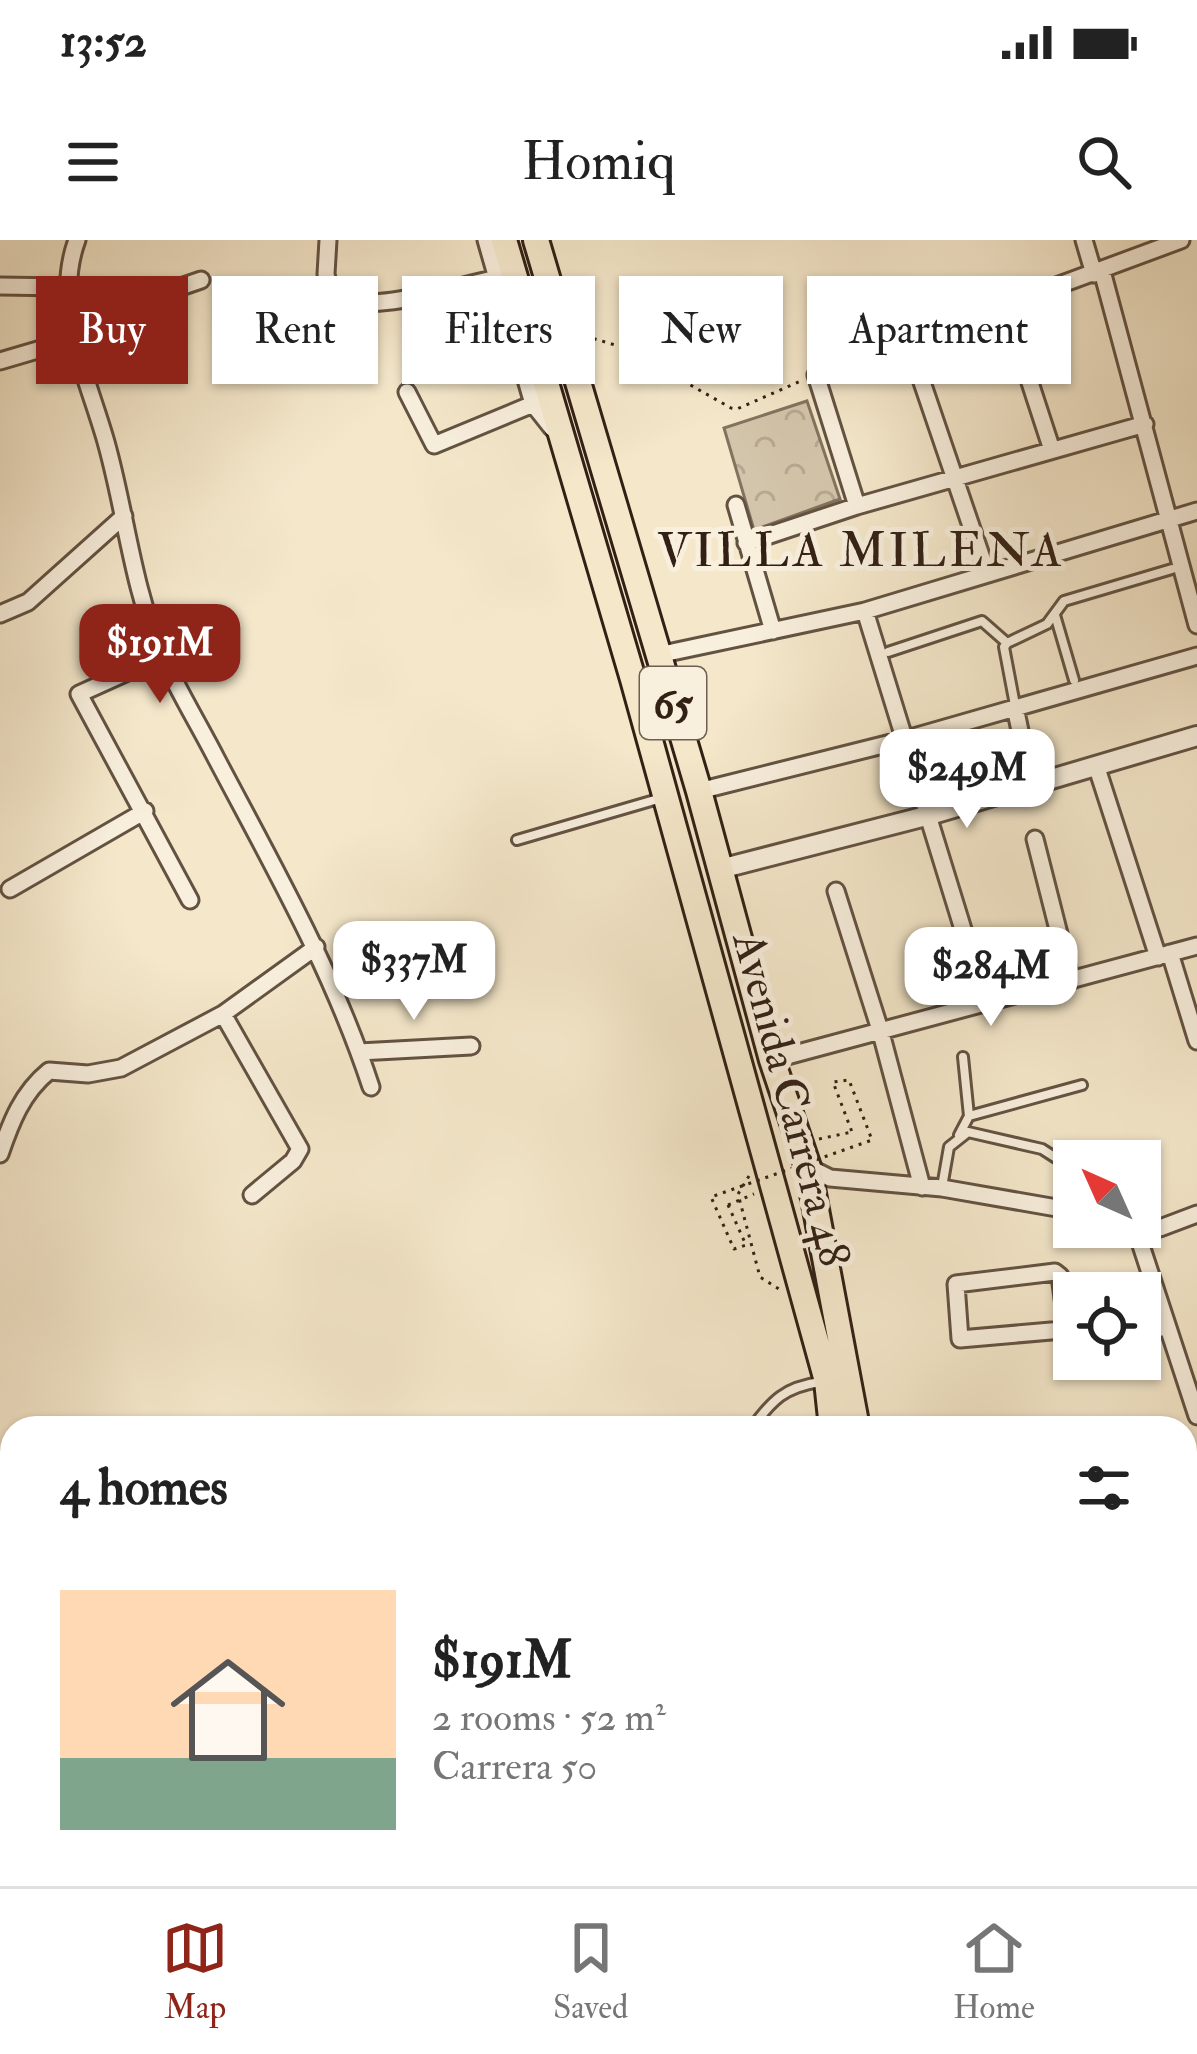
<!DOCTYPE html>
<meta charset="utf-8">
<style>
body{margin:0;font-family:"IM FELL Double Pica",serif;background:#f2f2f2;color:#222;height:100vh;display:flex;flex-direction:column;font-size:45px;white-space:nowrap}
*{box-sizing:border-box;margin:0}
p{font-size:39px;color:#767676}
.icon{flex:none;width:66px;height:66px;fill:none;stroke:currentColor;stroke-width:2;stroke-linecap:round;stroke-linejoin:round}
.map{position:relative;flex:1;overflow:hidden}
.details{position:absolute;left:0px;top:1176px;width:1197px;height:471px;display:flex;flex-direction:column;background:#fff;border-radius:36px 36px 0 0;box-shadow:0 3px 9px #0004}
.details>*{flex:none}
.top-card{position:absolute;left:36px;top:36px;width:1125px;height:108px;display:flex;gap:24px}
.needle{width:78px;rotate:315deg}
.fabs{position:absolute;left:1053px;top:900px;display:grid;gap:24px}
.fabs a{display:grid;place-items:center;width:108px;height:108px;border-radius:0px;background:#fff;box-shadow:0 3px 9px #0004;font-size:60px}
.price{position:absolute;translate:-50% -102px;padding:0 27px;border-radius:24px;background:#fff;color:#222;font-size:39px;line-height:78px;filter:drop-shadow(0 3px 6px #0008)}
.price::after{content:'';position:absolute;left:50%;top:72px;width:36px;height:27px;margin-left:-18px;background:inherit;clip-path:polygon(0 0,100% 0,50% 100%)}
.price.active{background:#8f2418;color:#fff}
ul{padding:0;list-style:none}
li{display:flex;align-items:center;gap:36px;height:300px;padding:0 60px}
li+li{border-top:3px solid #e0e0e0}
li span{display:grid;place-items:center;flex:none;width:336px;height:240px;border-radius:0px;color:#555}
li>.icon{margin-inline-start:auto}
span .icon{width:144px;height:144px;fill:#fffc;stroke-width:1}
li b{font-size:51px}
h2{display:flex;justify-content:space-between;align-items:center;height:144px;padding:0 60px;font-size:51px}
.tag{padding:0 42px;border-radius:0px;background:#fff;box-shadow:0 3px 9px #0004;font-size:42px;line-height:108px}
.tag.active{background:#8f2418;color:#fff}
.status{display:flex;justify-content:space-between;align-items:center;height:84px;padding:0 60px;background:#fff;direction:ltr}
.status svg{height:33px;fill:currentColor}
header{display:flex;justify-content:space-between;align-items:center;height:156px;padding:0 60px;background:#fff;font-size:54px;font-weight:600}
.menu{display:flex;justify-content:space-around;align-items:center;height:168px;border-top:3px solid #e0e0e0;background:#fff;font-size:33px;color:#767676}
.menu a{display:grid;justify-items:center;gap:6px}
.menu .active{color:#8f2418}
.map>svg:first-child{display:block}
.park{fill:url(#park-crowns);stroke:#837260;stroke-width:3}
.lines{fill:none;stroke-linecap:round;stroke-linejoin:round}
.stream{stroke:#7f6f5c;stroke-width:4.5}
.service-casing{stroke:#635242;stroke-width:14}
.minor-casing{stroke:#635242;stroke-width:21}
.tertiary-casing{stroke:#635242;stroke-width:24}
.primary-casing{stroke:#332015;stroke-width:30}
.path{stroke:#332015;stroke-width:3;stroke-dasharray:3 6;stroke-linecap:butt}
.service{stroke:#f8efdd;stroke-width:8}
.minor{stroke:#f8efdd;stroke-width:15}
.tertiary{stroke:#f8efdd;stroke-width:18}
.primary{stroke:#f4e7ca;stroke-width:24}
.path-bridge{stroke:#332015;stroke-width:3;stroke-dasharray:3 6;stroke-linecap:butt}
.labels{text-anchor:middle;stroke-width:10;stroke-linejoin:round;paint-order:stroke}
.shield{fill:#f8efdd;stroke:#6e5e51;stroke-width:3}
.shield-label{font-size:42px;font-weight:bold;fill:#332015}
.street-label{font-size:45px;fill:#332015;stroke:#f8efdd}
.neighbourhood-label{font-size:48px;letter-spacing:3px;fill:#332015;stroke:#f8efdd}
</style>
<div class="status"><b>13:52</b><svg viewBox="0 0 49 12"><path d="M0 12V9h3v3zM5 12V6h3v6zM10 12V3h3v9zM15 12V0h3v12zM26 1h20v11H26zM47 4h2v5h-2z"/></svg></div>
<header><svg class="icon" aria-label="menu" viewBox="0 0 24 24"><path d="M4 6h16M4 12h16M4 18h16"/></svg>Homiq<svg class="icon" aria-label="search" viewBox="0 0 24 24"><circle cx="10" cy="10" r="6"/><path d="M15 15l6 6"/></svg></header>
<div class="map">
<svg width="1197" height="1646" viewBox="0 0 1197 1646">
<defs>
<pattern id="park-crowns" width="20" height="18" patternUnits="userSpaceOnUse" patternTransform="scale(3)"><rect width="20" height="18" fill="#d3c5ab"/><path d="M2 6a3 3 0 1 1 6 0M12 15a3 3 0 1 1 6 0" fill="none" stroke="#b6a992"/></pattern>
</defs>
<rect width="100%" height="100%" fill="#f4e7ca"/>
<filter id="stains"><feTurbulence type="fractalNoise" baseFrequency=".00167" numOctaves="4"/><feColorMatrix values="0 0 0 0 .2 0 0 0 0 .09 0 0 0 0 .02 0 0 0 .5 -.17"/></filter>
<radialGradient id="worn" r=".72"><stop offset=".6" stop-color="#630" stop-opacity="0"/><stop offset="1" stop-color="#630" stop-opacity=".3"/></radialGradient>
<path class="park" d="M 807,161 L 840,259 L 754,290 L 724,188 Z"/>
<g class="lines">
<path class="stream" d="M 1185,1277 L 1197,1275
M 327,1646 L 347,1635"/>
<g class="service-casing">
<path id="service" d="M 1055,375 L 1074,440
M 888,412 L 982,381 L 1007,403
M 1015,465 L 1004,407 L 1007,403 L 1047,384 L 1064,361 L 1172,329
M 517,600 L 658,559
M 963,817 L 969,876
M 959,895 L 969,876 L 1082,845
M 942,947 L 949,907 L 968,892 L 1042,909 L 1056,918 L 1112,921
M 752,1188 C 772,1160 785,1147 820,1142
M 1185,1549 L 1197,1552
M 1159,1635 L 1159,1646"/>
</g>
<g class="minor-casing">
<path id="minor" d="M 77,0 C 52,67 88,138 106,202 C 126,273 132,346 161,413 C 177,449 198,483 216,518 C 273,626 333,731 371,847
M 328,0 L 326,34 L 331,57 C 372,75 453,47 497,38
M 486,0 L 533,164 L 552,188
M 1084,0 L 1094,34
M 1102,31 L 1197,385
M 0,46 L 66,47
M 1005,66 L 1052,210
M 73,84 L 201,40
M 908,101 L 987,333
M 0,121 L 75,99
M 407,152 L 434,205 L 533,164
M 736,265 L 773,391
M 857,266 L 816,135 L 1181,0
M 746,303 L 857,266 L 1145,184
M 865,371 L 986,764
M 0,374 L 28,362 L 124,276
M 658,415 L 865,371 L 1197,271
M 163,416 L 79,454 L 190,660
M 1015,467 L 1031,543
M 1096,525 L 1158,717
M 699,551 L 903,500 L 1197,416
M 1035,599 L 1071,741
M 10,649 L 145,571
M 836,651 L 881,793 L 922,947
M 1170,713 L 1197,801
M 223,774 L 300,909 L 293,921 L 252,955
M 359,812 L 471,806
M 772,820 L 1197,706
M 0,914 C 11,882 22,853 49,831 L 88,834 L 121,828 L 223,774 L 316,707
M 808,927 L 830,938 L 942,948 L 1074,971
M 1135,987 L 1197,1176
M 1137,987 L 1160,988 L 1197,974
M 1140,1088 L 1165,1088
M 1067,1089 L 1060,1036 L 1055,1032 L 956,1044 L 960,1099 L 1074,1089
M 1185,1498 L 1197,1496
M 799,1635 L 803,1646
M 395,1646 L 410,1635"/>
</g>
<g class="tertiary-casing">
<path id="tertiary" d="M 720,629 L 926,576 L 1197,496"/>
</g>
<g class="primary-casing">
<path id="primary" d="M 504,0 L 633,439 L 827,1141 L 832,1188
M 536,0 L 699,551 L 772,820 L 808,927 L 857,1188
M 890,1635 L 892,1646
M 919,1635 L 920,1646"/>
</g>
<path class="path" d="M 585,96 L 625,108 L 731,168 L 737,169 L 803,140
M 819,899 L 852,892
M 749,936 L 738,954 L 760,1037 L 782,1051
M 728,965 L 754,954"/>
<use href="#service" class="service"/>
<use href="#minor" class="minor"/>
<use href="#tertiary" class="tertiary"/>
<use href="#primary" class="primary"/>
<path class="path-bridge" d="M 728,965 L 746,1005 L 734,1009 L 711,957 L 872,900 L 849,840 L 833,842 L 852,892"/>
</g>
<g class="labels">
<rect class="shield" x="640" y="427" width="66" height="72" rx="9"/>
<g class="shield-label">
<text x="673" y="478">65</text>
</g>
<g class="street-label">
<text transform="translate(793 859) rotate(75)" y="16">Avenida Carrera 48</text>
</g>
<g class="neighbourhood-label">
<text x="861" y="326">VILLA MILENA</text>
</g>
</g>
<rect width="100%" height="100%" filter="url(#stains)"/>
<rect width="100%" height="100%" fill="url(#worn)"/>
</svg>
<div class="fabs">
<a><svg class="needle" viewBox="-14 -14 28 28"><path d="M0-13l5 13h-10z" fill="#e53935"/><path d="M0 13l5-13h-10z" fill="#767676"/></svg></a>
<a><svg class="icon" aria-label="locate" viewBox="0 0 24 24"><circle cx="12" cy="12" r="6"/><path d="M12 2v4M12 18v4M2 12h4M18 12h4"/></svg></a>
</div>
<b class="price active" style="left:160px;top:466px">$191M</b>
<b class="price" style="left:967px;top:591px">$249M</b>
<b class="price" style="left:414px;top:783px">$337M</b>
<b class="price" style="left:991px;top:789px">$284M</b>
<div class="top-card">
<a class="tag active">Buy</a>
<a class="tag">Rent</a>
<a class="tag">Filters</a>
<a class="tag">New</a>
<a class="tag">Apartment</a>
</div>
<section class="details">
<h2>4 homes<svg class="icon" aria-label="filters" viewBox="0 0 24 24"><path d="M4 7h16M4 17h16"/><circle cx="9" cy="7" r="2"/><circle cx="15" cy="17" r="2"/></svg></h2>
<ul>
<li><span style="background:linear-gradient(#ffd9b3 70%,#7fa58c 0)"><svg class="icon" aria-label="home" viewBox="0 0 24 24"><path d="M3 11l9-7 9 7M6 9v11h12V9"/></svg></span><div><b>$191M</b><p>2 rooms · 52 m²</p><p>Carrera 50</p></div></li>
</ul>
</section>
</div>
<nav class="menu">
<a class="active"><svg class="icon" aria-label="map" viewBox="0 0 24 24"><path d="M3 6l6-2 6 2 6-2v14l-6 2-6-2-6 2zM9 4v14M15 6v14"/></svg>Map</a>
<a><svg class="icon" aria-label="saved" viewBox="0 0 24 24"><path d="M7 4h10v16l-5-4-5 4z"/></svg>Saved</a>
<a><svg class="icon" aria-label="home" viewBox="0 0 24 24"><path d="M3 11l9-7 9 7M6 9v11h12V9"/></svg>Home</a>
</nav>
